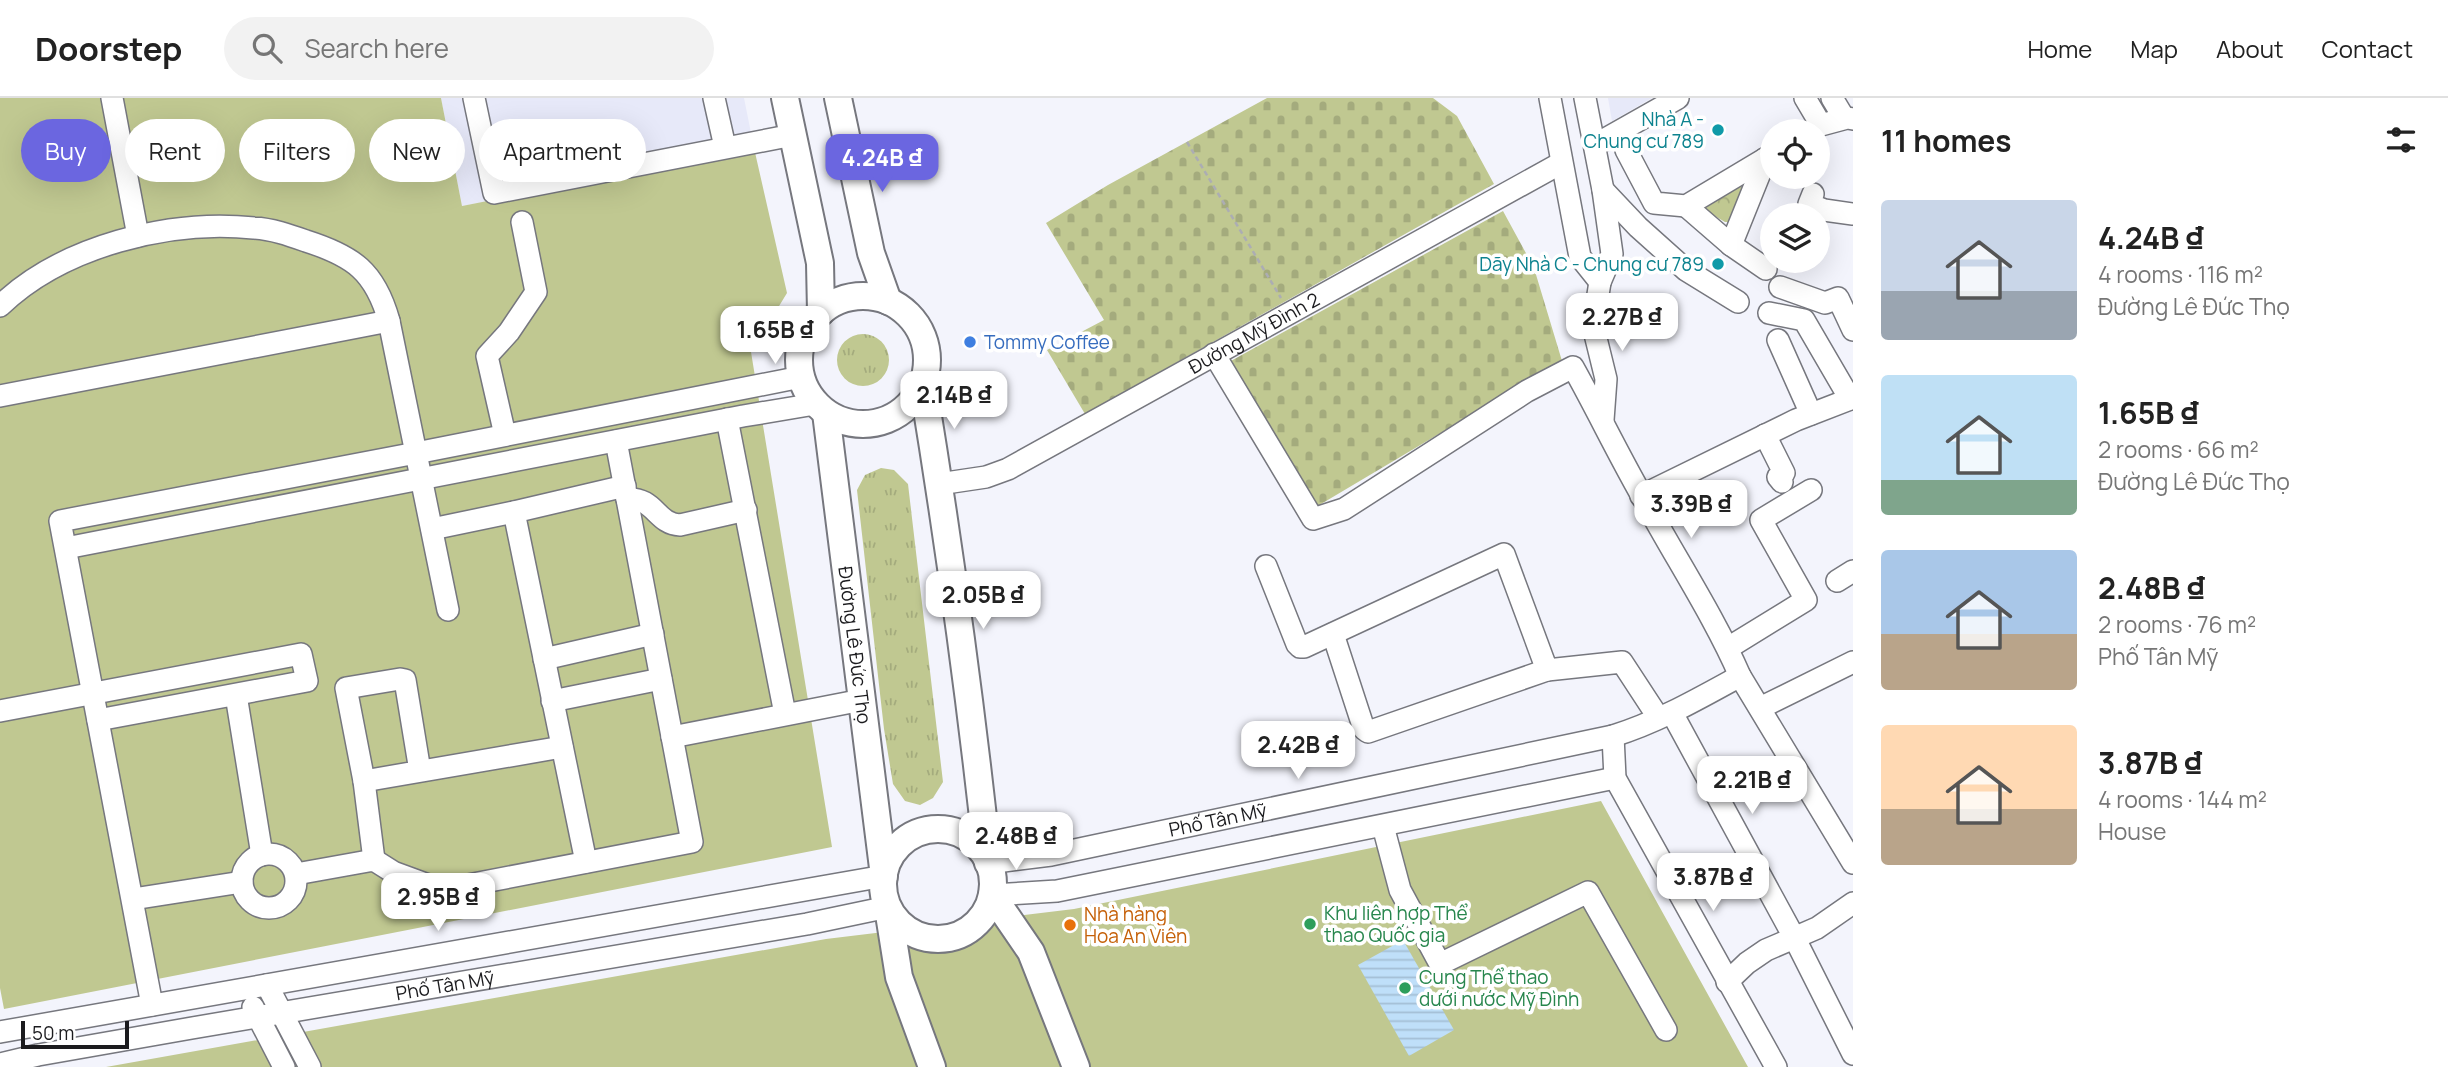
<!DOCTYPE html>
<meta charset="utf-8">
<style>
body{margin:0;font-family:Manrope,sans-serif;background:#f2f2f2;color:#222;height:100vh;display:flex;flex-direction:column;font-size:26px;white-space:nowrap}
*{box-sizing:border-box;margin:0}
p{font-size:23px;color:#767676}
.icon{flex:none;width:38px;height:38px;fill:none;stroke:currentColor;stroke-width:2;stroke-linecap:round;stroke-linejoin:round}
.map{position:relative;flex:1;overflow:hidden}
.side{display:flex;flex-direction:column;background:#fff;width:595px}
.side>*{flex:none}
.banner{position:absolute;left:21px;top:21px;width:665px;height:63px;display:flex;gap:14px}
.tools{position:absolute;left:1760px;top:21px;display:grid;gap:14px}
.tools a{display:grid;place-items:center;width:70px;height:70px;border-radius:50%;background:#fff;box-shadow:0 7px 28px #0002;font-size:35px}
.scale{position:absolute;left:21px;bottom:18px;width:108px;box-sizing:border-box;padding-left:7px;border:4px solid #1b1b1e;border-top:0;font-size:19px;line-height:24px;white-space:nowrap;color:#1b1b1e;-webkit-text-stroke:5px #fff;paint-order:stroke}
.price{position:absolute;translate:-50% -60px;padding:0 16px;border-radius:14px;background:#fff;color:#222;font-size:23px;line-height:46px;filter:drop-shadow(0 2px 4px #0008)}
.price::after{content:'';position:absolute;left:50%;top:42px;width:21px;height:16px;margin-left:-10px;background:inherit;clip-path:polygon(0 0,100% 0,50% 100%)}
.price.on{background:#6b66e0;color:#fff}
ul{padding:0;list-style:none}
li{display:flex;align-items:center;gap:21px;height:175px;padding:0 28px}
li span{display:grid;place-items:center;flex:none;width:196px;height:140px;border-radius:7px;color:#555}
li>.icon{margin-inline-start:auto}
span .icon{width:84px;height:84px;fill:#fffc;stroke-width:1}
li b{font-size:30px}
h2{display:flex;justify-content:space-between;align-items:center;height:84px;padding:0 28px;font-size:30px}
.chip{padding:0 24px;border-radius:32px;background:#fff;box-shadow:0 7px 28px #0002;font-size:24px;line-height:63px}
.chip.on{background:#6b66e0;color:#fff}
header{display:flex;align-items:center;gap:42px;box-sizing:border-box;height:98px;padding:0 35px;background:#fff;border-bottom:2px solid #e0e0e0}
header strong{font-size:33px}
nav{display:flex;gap:38px;margin-inline-start:auto;font-size:24px}
.search{width:490px;height:63px;background:#f2f2f2;display:flex;align-items:center;gap:18px;box-sizing:border-box;padding:0 24px;border-radius:38px;color:#767676;font-size:26px}
main{display:flex;flex:1;min-height:0}
.map>svg:first-child{display:block}
.built{fill:#e7e9f9}
.grass{fill:url(#grass-tufts)}
.cemetery{fill:url(#cemetery-stones)}
.park{fill:url(#park-crowns)}
.pitch{fill:#c0c891}
.water{fill:url(#water-rules)}
.lines{fill:none;stroke-linecap:round;stroke-linejoin:round}
.minor-casing{stroke:#76777e;stroke-width:24}
.major-casing{stroke:#76777e;stroke-width:30}
.path{stroke:#acadb3;stroke-width:2.5;stroke-dasharray:5 3.5;stroke-linecap:butt}
.minor{stroke:#fff;stroke-width:21}
.major{stroke:#fff;stroke-width:26}
.culture-dot{fill:#0f9aa8;stroke:#fff;stroke-width:2.5}
.shop-dot{fill:#3f7fe0;stroke:#fff;stroke-width:2.5}
.leisure-dot{fill:#2e9e5b;stroke:#fff;stroke-width:2.5}
.food-dot{fill:#e8710a;stroke:#fff;stroke-width:2.5}
.labels{text-anchor:middle;stroke-width:7;stroke-linejoin:round;paint-order:stroke}
.culture-label{font-size:19px;fill:#0d838f;stroke:#fff;text-anchor:end}
.street-label{font-size:19px;fill:#1b1b1e;stroke:#fff}
.shop-label{font-size:19px;fill:#366cbe;stroke:#fff;text-anchor:start}
.leisure-label{font-size:19px;fill:#27864d;stroke:#fff;text-anchor:start}
.food-label{font-size:19px;fill:#c56008;stroke:#fff;text-anchor:start}
</style>
<header>
<strong>Doorstep</strong>
<div class="search"><svg class="icon" aria-label="search" viewBox="0 0 24 24"><circle cx="10" cy="10" r="6"/><path d="M15 15l6 6"/></svg>Search here</div>
<nav><a>Home</a><a>Map</a><a>About</a><a>Contact</a></nav>
</header>
<main>
<div class="map">
<svg width="1853" height="969" viewBox="0 0 1853 969">
<defs>
<pattern id="grass-tufts" width="24" height="20" patternUnits="userSpaceOnUse" patternTransform="scale(1.75)"><rect width="24" height="20" fill="#c0c891"/><path d="M3 7l-1-3M5 7V3M7 7l1-3M15 17l-1-3M17 17v-4M19 17l1-3" fill="none" stroke="#a4ab7d"/></pattern>
<pattern id="cemetery-stones" width="16" height="16" patternUnits="userSpaceOnUse" patternTransform="scale(1.75)"><rect width="16" height="16" fill="#c0c891"/><path d="M2 7V4a2 2 0 0 1 4 0v3zM10 15v-3a2 2 0 0 1 4 0v3z" fill="#a4ab7d"/></pattern>
<pattern id="park-crowns" width="20" height="18" patternUnits="userSpaceOnUse" patternTransform="scale(1.75)"><rect width="20" height="18" fill="#c0c891"/><path d="M2 6a3 3 0 1 1 6 0M12 15a3 3 0 1 1 6 0" fill="none" stroke="#a4ab7d"/></pattern>
<pattern id="water-rules" width="6" height="5" patternUnits="userSpaceOnUse" patternTransform="scale(1.75)"><rect width="6" height="5" fill="#bfdff9"/><path d="M0 2.5h6" fill="none" stroke="#a4bfd5"/></pattern>
</defs>
<rect width="100%" height="100%" fill="#f3f4fc"/>
<path class="built" d="M 441,0 L 744,0 L 754,50 L 462,108 Z
M 1608,0 L 1652,0 L 1612,23 Z"/>
<path class="grass" d="M837 262a26 26 0 1 1 52 0a26 26 0 1 1-52 0Z
M 881,370 L 894,372 L 908,386 L 943,684 L 933,700 L 920,707 L 905,703 L 893,686 L 884,631 L 857,392 L 865,377 Z"/>
<path class="cemetery" d="M 1267,0 L 1433,0 L 1457,18 L 1494,86 L 1085,316 L 1047,252 L 1104,222 L 1046,125 L 1108,87 Z
M 1503,113 L 1534,170 L 1562,263 L 1316,409 L 1229,264 Z"/>
<path class="park" d="M 1743,85 L 1747,87 L 1730,124 L 1725,124 L 1703,111 L 1702,108 Z"/>
<path class="pitch" d="M 0,0 L 441,0 L 462,108 L 754,50 L 787,195 L 751,254 L 832,749 L 4,911 L 0,890 Z
M 1601,703 L 1748,969 L 106,969 L 826,841 L 1074,811 Z"/>
<path class="water" d="M 1403,842 L 1454,932 L 1409,958 L 1358,867 Z"/>
<g class="lines">
<g class="minor-casing">
<g id="minor">
<path d="M 112,0 L 138,138"/>
<path d="M 474,0 L 494,95 L 793,37"/>
<path d="M 714,0 L 725,49"/>
<path d="M 1550,0 L 1580,159 L 1600,184 L 1612,156 L 1603,92 L 1585,0"/>
<path d="M 1805,0 L 1821,27 L 1847,20 L 1853,21"/>
<path d="M 1832,0 L 1844,20"/>
<path d="M 1595,47 L 1678,0"/>
<path d="M 1626,52 L 1654,105 L 1686,108 L 1773,56"/>
<path d="M 1603,92 L 1638,129 L 1686,172 L 1738,204"/>
<path d="M 1813,96 L 1809,106 L 1824,112 L 1853,116"/>
<path d="M 1686,108 L 1731,147 L 1766,60"/>
<path d="M 1731,147 L 1766,171"/>
<path d="M 1600,184 L 1593,228 L 1606,281 L 1603,322"/>
<path d="M 1780,189 L 1825,205 L 1838,200 L 1853,232"/>
<path d="M 0,208 C 62,148 170,121 254,130 C 272,131 289,137 306,143 C 353,158 375,173 389,223 L 448,512"/>
<path d="M 1769,215 L 1804,222 L 1850,301"/>
<path d="M 1778,242 L 1811,316"/>
<path d="M 1214,256 L 1313,421 L 1344,411 L 1527,293 L 1573,269 C 1597,312 1618,356 1642,398 C 1674,458 1713,516 1740,578 L 1853,765"/>
<path d="M 0,298 L 389,223"/>
<path d="M 727,321 L 785,616"/>
<path d="M 505,337 L 487,258 L 509,234 L 536,194 L 522,124"/>
<path d="M 1765,337 L 1784,375 L 1778,379 L 1782,384"/>
<path id="s1" d="M 939,386 L 986,379 L 1008,371 L 1561,65"/>
<path d="M 1641,398 L 1796,322 L 1853,300"/>
<path d="M 627,401 C 655,399 656,426 680,427 L 746,412"/>
<path d="M 432,431 L 514,414"/>
<path d="M 66,450 L 743,318 L 815,306"/>
<path d="M 1266,468 L 1297,546 L 1300,549 L 1304,549 L 1504,456 L 1547,572 L 1622,564 L 1658,619"/>
<path d="M 1837,483 L 1853,473"/>
<path d="M 1333,536 L 1364,631 L 1368,634 L 1547,572"/>
<path d="M 1728,550 L 1806,502 L 1761,422 L 1811,392"/>
<path d="M 544,561 L 653,536"/>
<path d="M 236,597 L 262,757"/>
<path d="M 552,603 L 661,581"/>
<path d="M 1760,610 L 1853,564"/>
<path d="M 0,613 L 301,556 L 307,583 L 98,622"/>
<path d="M 1672,615 L 1795,841 L 1853,956"/>
<path d="M 1613,638 L 1615,680 L 1776,969"/>
<path d="M 672,639 L 862,602"/>
<path d="M 420,673 L 405,582 L 400,581 L 346,590 L 364,683 L 562,649"/>
<path d="M 364,683 L 374,762"/>
<path d="M 1383,728 L 1400,792 L 1440,866 L 1588,794 L 1666,932"/>
<circle cx="269" cy="783" r="27"/>
<path d="M 586,764 L 514,414 L 625,388"/>
<path id="s2" d="M 988,765 L 1051,757 L 1613,638 C 1658,624 1698,601 1740,578"/>
<path d="M 296,776 L 374,762 L 393,774 L 442,792 L 692,744 L 616,343"/>
<path d="M 992,797 L 1057,793 L 1615,680"/>
<path d="M 133,801 L 242,784"/>
<path d="M 1727,884 L 1747,865 L 1766,852 L 1817,830 L 1853,805"/>
<path d="M 267,887 L 310,969"/>
<path d="M 152,907 L 60,423 L 416,355 L 801,279"/>
<path d="M 253,909 L 284,969"/>
<path d="M 0,934 L 884,778"/>
<path id="s3" d="M 0,966 L 38,957 L 192,930 L 807,826 L 888,809"/>
</g>
</g>
<g class="major-casing">
<g id="major">
<path d="M 785,0 L 820,165 L 821,214"/>
<path d="M 838,0 L 871,155 L 888,203"/>
<circle cx="863" cy="262" r="64"/>
<path d="M 923,287 C 949,446 971,605 988,765"/>
<path id="s4" d="M 826,315 L 884,778"/>
<circle cx="938" cy="786" r="55"/>
<path d="M 992,797 L 1031,854 L 1076,969"/>
<path d="M 888,810 L 899,879 L 932,969"/>
</g>
</g>
<path class="path" d="M 1187,44 L 1281,200"/>
<use href="#minor" class="minor"/>
<use href="#major" class="major"/>
</g>
<g class="culture-dot">
<circle cx="1718" cy="32" r="7"/>
<circle cx="1718" cy="166" r="7"/>
</g>
<circle class="shop-dot" cx="970" cy="244" r="7"/>
<g class="leisure-dot">
<circle cx="1310" cy="826" r="7"/>
<circle cx="1405" cy="890" r="7"/>
</g>
<circle class="food-dot" cx="1070" cy="827" r="7"/>
<g class="labels">
<g class="culture-label">
<text x="1704" y="28">Nhà A -<tspan x="1704" dy="22">Chung cư 789</tspan></text>
<text x="1704" y="173">Dãy Nhà C - Chung cư 789</text>
</g>
<g class="street-label">
<text dy="7" stroke="none"><textPath href="#s1" startOffset="352">Đường Mỹ Đình 2</textPath></text>
<text dy="7" stroke="none"><textPath href="#s4" startOffset="234">Đường Lê Đức Thọ</textPath></text>
<text dy="7" stroke="none"><textPath href="#s2" startOffset="234">Phố Tân Mỹ</textPath></text>
<text dy="7" stroke="none"><textPath href="#s3" startOffset="452">Phố Tân Mỹ</textPath></text>
</g>
<g class="shop-label">
<text x="984" y="251">Tommy Coffee</text>
</g>
<g class="leisure-label">
<text x="1324" y="822">Khu liên hợp Thể<tspan x="1324" dy="22">thao Quốc gia</tspan></text>
<text x="1419" y="886">Cung Thể thao<tspan x="1419" dy="22">dưới nước Mỹ Đình</tspan></text>
</g>
<g class="food-label">
<text x="1084" y="823">Nhà hàng<tspan x="1084" dy="22">Hoa An Viên</tspan></text>
</g>
</g>
</svg>
<div class="tools">
<a><svg class="icon" aria-label="locate" viewBox="0 0 24 24"><circle cx="12" cy="12" r="6"/><path d="M12 2v4M12 18v4M2 12h4M18 12h4"/></svg></a>
<a><svg class="icon" aria-label="layers" viewBox="0 0 24 24"><path d="M12 4l9 5-9 5-9-5zM3 14l9 5 9-5"/></svg></a>
</div>
<div class="scale">50 m</div>
<b class="price on" style="left:882px;top:96px">4.24B ₫</b>
<b class="price" style="left:1622px;top:255px">2.27B ₫</b>
<b class="price" style="left:775px;top:268px">1.65B ₫</b>
<b class="price" style="left:954px;top:333px">2.14B ₫</b>
<b class="price" style="left:1691px;top:442px">3.39B ₫</b>
<b class="price" style="left:983px;top:533px">2.05B ₫</b>
<b class="price" style="left:1298px;top:683px">2.42B ₫</b>
<b class="price" style="left:1752px;top:718px">2.21B ₫</b>
<b class="price" style="left:1016px;top:774px">2.48B ₫</b>
<b class="price" style="left:1713px;top:815px">3.87B ₫</b>
<b class="price" style="left:438px;top:835px">2.95B ₫</b>
<div class="banner">
<a class="chip on">Buy</a>
<a class="chip">Rent</a>
<a class="chip">Filters</a>
<a class="chip">New</a>
<a class="chip">Apartment</a>
</div>
</div>
<section class="side">
<h2>11 homes<svg class="icon" aria-label="filters" viewBox="0 0 24 24"><path d="M4 7h16M4 17h16"/><circle cx="9" cy="7" r="2"/><circle cx="15" cy="17" r="2"/></svg></h2>
<ul>
<li><span style="background:linear-gradient(#c9d6e8 65%,#9aa5b1 0)"><svg class="icon" aria-label="home" viewBox="0 0 24 24"><path d="M3 11l9-7 9 7M6 9v11h12V9"/></svg></span><div><b>4.24B ₫</b><p>4 rooms · 116 m²</p><p>Đường Lê Đức Thọ</p></div></li>
<li><span style="background:linear-gradient(#bfe0f5 75%,#7fa58c 0)"><svg class="icon" aria-label="home" viewBox="0 0 24 24"><path d="M3 11l9-7 9 7M6 9v11h12V9"/></svg></span><div><b>1.65B ₫</b><p>2 rooms · 66 m²</p><p>Đường Lê Đức Thọ</p></div></li>
<li><span style="background:linear-gradient(#a9c7e8 60%,#b9a48a 0)"><svg class="icon" aria-label="home" viewBox="0 0 24 24"><path d="M3 11l9-7 9 7M6 9v11h12V9"/></svg></span><div><b>2.48B ₫</b><p>2 rooms · 76 m²</p><p>Phố Tân Mỹ</p></div></li>
<li><span style="background:linear-gradient(#ffd9b3 60%,#b9a48a 0)"><svg class="icon" aria-label="home" viewBox="0 0 24 24"><path d="M3 11l9-7 9 7M6 9v11h12V9"/></svg></span><div><b>3.87B ₫</b><p>4 rooms · 144 m²</p><p>House</p></div></li>
</ul>
</section>
</main>
